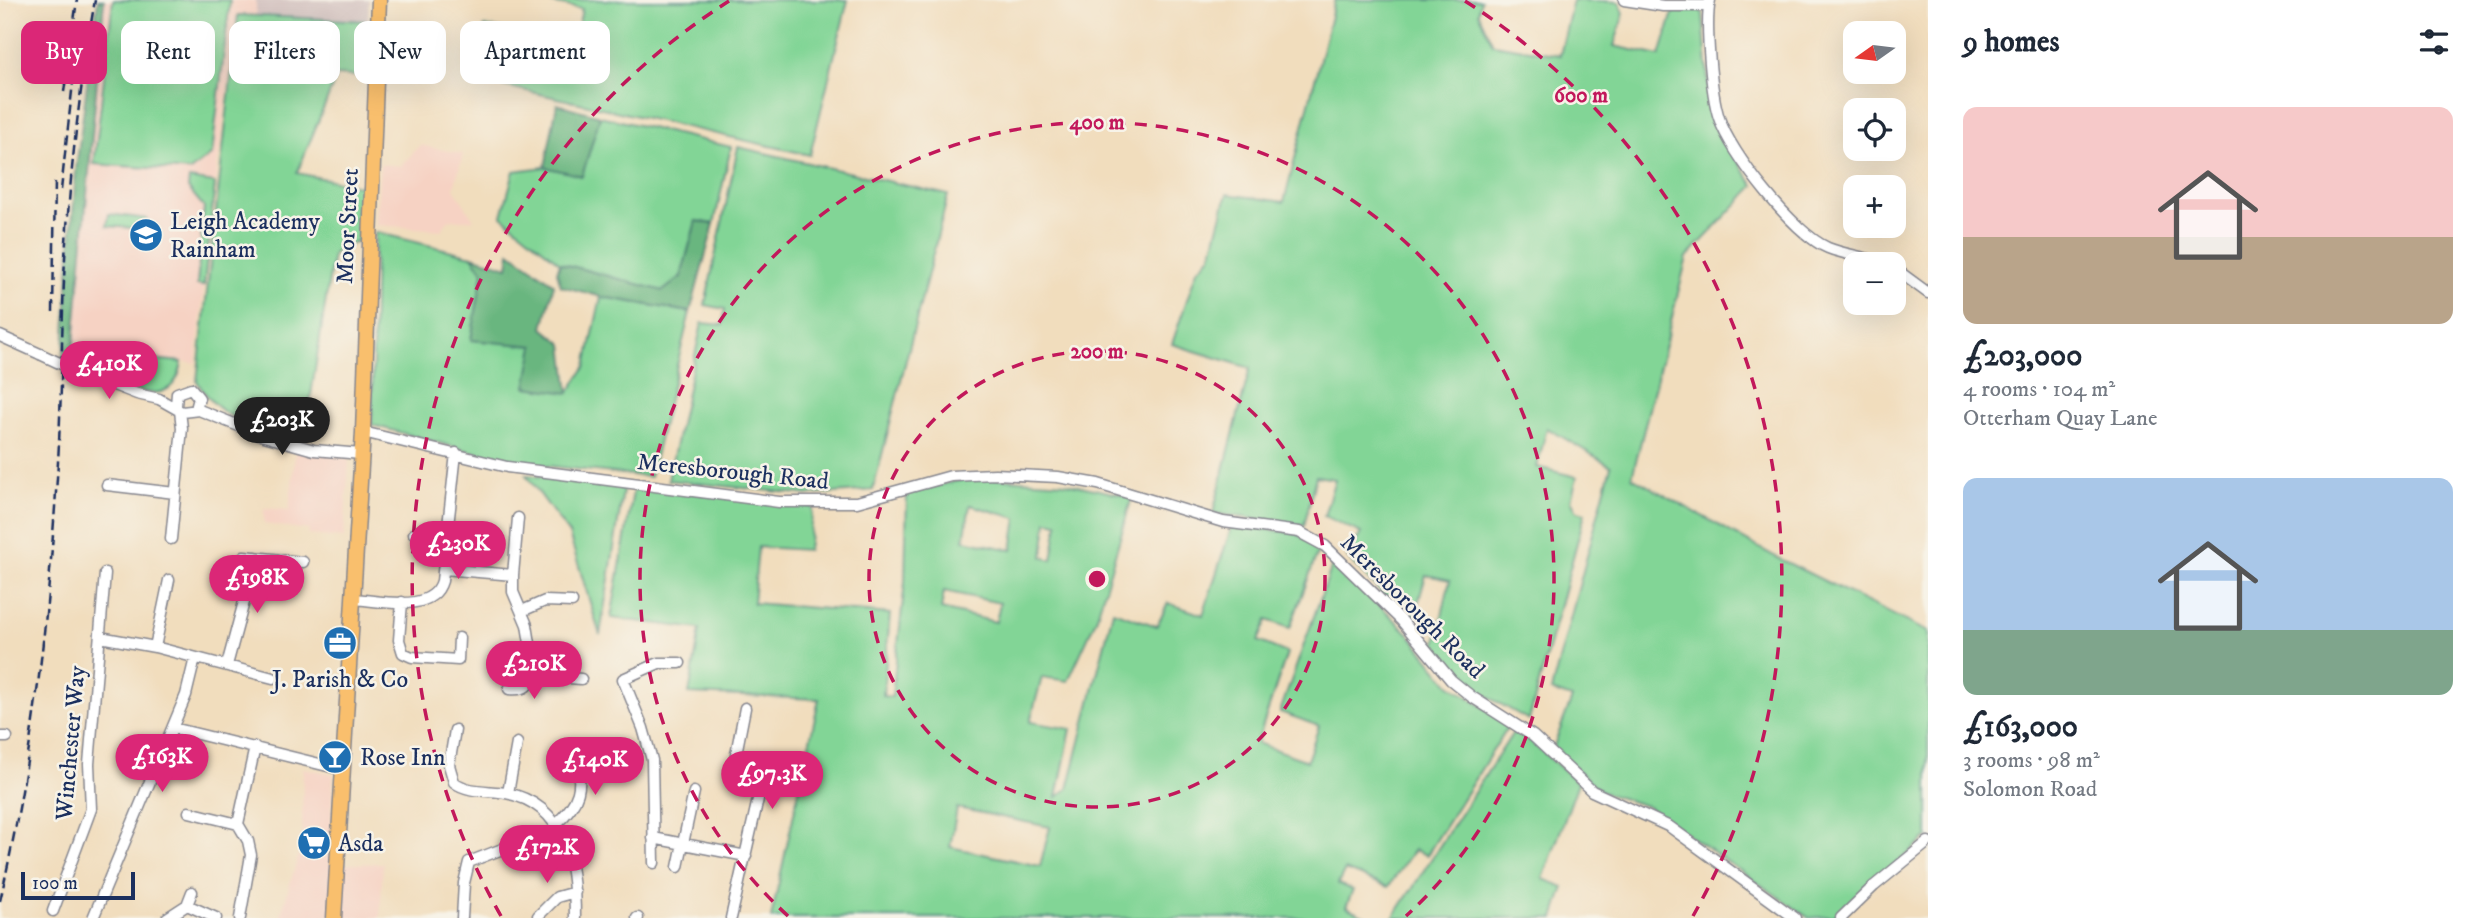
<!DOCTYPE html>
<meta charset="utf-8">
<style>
body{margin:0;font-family:"IM FELL DW Pica",serif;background:#f2f2f3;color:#1f2937;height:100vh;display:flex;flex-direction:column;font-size:26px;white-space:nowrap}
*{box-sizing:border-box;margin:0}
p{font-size:23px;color:#747a83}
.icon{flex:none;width:38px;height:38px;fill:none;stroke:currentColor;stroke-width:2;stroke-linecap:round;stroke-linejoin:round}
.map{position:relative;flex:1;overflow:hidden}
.drawer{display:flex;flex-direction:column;background:#fff;width:560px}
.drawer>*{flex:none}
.top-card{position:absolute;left:21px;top:21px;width:665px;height:63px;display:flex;gap:14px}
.needle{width:46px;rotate:256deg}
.fabs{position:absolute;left:1843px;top:21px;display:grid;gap:14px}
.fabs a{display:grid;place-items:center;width:63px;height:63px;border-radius:14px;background:#fff;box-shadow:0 7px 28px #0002;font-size:35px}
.scale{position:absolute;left:21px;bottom:18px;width:114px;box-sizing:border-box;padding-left:7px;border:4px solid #1b2f5e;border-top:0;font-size:19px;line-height:24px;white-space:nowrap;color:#1b2f5e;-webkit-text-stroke:5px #f7f3e8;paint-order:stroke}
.price{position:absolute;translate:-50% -60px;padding:0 16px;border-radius:24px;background:#db2777;color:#fff;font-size:23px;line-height:46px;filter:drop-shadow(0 2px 4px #0008)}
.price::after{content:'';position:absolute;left:50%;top:42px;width:21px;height:16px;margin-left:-10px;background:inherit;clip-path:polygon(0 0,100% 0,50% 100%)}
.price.current{background:#222;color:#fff}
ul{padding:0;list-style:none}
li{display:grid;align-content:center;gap:14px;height:371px;padding:0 35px}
li span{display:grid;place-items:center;height:217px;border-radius:14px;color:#555}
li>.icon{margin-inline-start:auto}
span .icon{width:126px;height:126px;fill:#fffc;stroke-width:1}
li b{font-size:30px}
h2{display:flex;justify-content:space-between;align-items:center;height:84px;padding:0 35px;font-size:30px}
.tag{padding:0 24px;border-radius:14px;background:#fff;box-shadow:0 7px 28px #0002;font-size:24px;line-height:63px}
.tag.current{background:#db2777;color:#fff}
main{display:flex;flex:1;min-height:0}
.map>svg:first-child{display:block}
.built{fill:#f6d2c3}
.industrial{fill:#d1bfbd}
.green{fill:#82d596;stroke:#4e827a;stroke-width:2;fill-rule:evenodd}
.forest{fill:#69b67f;stroke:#42726e;stroke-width:2}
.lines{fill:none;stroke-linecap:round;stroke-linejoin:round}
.minor-casing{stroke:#86868e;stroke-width:13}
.major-casing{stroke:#86868e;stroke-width:17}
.minor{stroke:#fff;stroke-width:10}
.major{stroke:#f9bf6d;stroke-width:14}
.rail{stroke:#1b2f5e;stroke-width:2.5;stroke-dasharray:10 5;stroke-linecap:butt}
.minor-bridge-casing{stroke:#86868e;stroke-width:13;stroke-linecap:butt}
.minor-bridge{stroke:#fff;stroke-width:10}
.ring{fill:none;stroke:#c2185b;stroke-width:3.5;stroke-dasharray:12 9}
.labels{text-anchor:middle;stroke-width:5;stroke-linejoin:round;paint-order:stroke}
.poi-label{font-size:24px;fill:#1b2f5e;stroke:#f7f3e8;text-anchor:start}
.street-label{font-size:24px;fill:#1b2f5e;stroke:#f7f3e8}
.centre{fill:#c2185b;stroke:#f7f3e8;stroke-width:3.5}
.ring-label{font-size:21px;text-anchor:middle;font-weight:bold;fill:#c2185b;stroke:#f7f3e8;stroke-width:5;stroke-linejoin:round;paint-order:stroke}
</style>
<main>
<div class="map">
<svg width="1928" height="918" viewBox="0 0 1928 918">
<rect width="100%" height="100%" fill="#f7f3e8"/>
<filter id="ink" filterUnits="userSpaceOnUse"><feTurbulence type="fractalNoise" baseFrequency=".0143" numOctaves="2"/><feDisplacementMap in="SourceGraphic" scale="14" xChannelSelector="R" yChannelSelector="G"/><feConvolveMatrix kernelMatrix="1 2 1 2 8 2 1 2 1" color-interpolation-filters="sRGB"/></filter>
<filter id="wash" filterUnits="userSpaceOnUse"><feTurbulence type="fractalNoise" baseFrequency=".00686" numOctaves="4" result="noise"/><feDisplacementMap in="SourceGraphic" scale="28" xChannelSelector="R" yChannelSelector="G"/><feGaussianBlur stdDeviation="1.57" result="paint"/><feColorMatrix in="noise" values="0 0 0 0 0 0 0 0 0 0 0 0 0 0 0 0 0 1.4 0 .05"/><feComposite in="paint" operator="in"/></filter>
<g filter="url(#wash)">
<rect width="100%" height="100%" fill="#f1ddbd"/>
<path class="built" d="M 104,0 L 256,0 L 256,17 L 238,15 L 215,183 L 196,363 L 182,362 L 180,376 L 166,392 L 100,377 L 73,355 Z
M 420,145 L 463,154 L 454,188 L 474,220 L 449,220 L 441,230 L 376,225 L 380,164 L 401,166 Z
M 296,448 L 349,459 L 344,538 L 308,535 L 309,530 L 264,524 L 264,508 L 289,510 Z
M 303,768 L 333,774 L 330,865 L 383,863 L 380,918 L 280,918 L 302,843 Z"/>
<path class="industrial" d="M 256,0 L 369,0 L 368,21 L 256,17 Z"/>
<path class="green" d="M 113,0 L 230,0 L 212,154 L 190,171 L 94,164 Z
M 536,0 L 848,0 L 810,155 L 482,81 L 475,59 L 485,26 L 575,44 L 582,9 Z
M 1335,0 L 1481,0 L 1478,13 L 1493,44 L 1560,55 L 1573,0 L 1619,2 L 1624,13 L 1614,46 L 1660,56 L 1674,9 L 1699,9 L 1703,14 L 1711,120 L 1754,186 L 1687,257 L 1632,477 L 1776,557 L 1928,632 L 1928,837 L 1834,916 L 1809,918 L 1646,806 L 1602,792 L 1553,748 L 1572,698 L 1551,691 L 1611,466 L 1547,428 L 1537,467 L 1577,477 L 1571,500 L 1577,511 L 1585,513 L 1529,720 L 1463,683 L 1434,651 L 1450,580 L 1426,575 L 1412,625 L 1347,557 L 1361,533 L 1324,516 L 1335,479 L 1316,476 L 1304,526 L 1213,513 L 1250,368 L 1172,344 L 1197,270 L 1211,256 L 1227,194 L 1284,202 Z
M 238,15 L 368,21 L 370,77 L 337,75 L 297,173 L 364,187 L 362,238 L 333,254 L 304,440 C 260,428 221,424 197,381 Z
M 600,116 L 731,147 L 714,224 L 696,221 L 681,277 L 663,291 L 560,263 L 502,216 L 514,171 L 545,167 L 582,176 Z
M 738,147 L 948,195 L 873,490 L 808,495 L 668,480 L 702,323 L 723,325 L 725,309 L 705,305 Z
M 189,179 L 215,183 L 204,286 L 197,285 L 204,207 L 188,188 Z
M 109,214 L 147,219 L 147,229 L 107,226 Z
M 375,232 L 472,256 L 483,272 L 471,339 L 534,346 L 527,387 L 569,392 L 586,366 L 601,297 L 690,312 L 650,477 L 511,462 L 372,425 Z
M 96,354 L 182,362 C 174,412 132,389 100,377 L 95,366 Z
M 526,475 L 624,485 L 600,635 L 569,534 Z
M 975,477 L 1066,483 L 1132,497 L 1096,620 L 1068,681 L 1042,677 L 1030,722 L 1071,729 L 1057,797 L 1068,789 L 1113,611 L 1157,626 L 1168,603 L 1203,615 L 1232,525 L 1295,533 L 1320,546 L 1290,628 L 1267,620 L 1258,641 L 1287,653 L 1257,743 L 1307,761 L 1319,726 L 1280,712 L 1334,560 L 1409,634 L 1448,683 L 1509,725 L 1427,855 L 1414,850 L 1388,887 L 1345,870 L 1338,884 L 1353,890 L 1346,907 L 1369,918 L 771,918 L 819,699 L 689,694 L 700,629 L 611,618 L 634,486 L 813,507 L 808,550 L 758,547 L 753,603 L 890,614 L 883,696 L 892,697 L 905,582 L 907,492 ZM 970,505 L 1017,518 L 1012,550 L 964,540 ZM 1047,521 L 1058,523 L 1052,560 L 1043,557 ZM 944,591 L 1000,603 L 996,622 L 941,609 ZM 957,808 L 1050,827 L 1040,866 L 950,847 Z
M 1516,728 L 1578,783 L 1543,879 L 1564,887 L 1554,918 L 1393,918 Z"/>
<path class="forest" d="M 98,0 L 104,0 L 73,355 L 95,366 L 100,377 L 63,362 L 76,169 Z
M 557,104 L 600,116 L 582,176 L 545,167 Z
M 696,221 L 714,224 L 690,312 L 602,297 L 561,286 L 557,272 L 560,263 L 663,291 L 681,277 Z
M 510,252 L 554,284 L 543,328 L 563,344 L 569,393 L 526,387 L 534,346 L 471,340 L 483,272 L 472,256 L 508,267 Z"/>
</g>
<g filter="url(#ink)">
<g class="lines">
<g class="minor-casing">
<path id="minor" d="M 1624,0 L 1663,6 L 1709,6
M 1710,0 C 1705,24 1711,94 1719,118 C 1730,153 1794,234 1828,248 C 1846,255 1866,257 1885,264
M 1894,268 L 1928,293
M 0,336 L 40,354
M 70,368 L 137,394 L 159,399 L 182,412 L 199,410 L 264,436 L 314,450 L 361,454
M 176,406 L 177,393 L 191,388 L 199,398 L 196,409
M 363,432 L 507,467 L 779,502 L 857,502 L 951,476 L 995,474 L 1058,477 L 1098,484 L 1223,522 L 1299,532 L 1325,546 L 1402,621 L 1451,680 L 1472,697 L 1533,736 L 1592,791 L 1670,827 L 1795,918
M 107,485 L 175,493
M 414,534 L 446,535
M 171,539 L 182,428 L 180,411
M 244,556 L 303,562
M 444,569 L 513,575 L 513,592 L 527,625 L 534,668 L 547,676 L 581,679
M 513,575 L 518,518
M 352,599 C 379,600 432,615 442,581 L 456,453
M 402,602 L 399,640 L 403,653 L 412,657 L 458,660 L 459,638
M 522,611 L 545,601 L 572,602
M 100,637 L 155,647 L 273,678
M 155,647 L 169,580
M 227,665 L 256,557
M 509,689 C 526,691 529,685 536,672
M 173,728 L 344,770
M 455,730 L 449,765 L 454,782 C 468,793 489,790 506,793 C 568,805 575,866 575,918
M 0,737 L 7,737
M 508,793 L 517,743
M 189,812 L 238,824
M 556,824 C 579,803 585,786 574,756
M 653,838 L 746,856
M 654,863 L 652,760 L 643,728 L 623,679 L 659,663 L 680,663
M 678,867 L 694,792
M 187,905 L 216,918
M 53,911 L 91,809 L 89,764 L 105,573
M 538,916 L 557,897 L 575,892
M 93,918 L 186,695 L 195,658
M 167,918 L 187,905 L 192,892
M 240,918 L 251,855 L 248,841 L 238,824 L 255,747
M 462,918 L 464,883 L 469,862 L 510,846
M 637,918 L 638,918
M 731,918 L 763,777 L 759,767 L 735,759 L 745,708
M 1841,918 L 1874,886 L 1928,842"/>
</g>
<g class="major-casing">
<path id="major" d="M 334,918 L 363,432 L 379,0"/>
</g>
<use href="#minor" class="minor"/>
<use href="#major" class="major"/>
<path class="rail" d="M 64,92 L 77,0
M 61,190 L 73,82
M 53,312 L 55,179
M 0,901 C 31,766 47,630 56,492 C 62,414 61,336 65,258 C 70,172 80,85 95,0"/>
<g class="minor-bridge-casing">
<path id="minor-bridge" d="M 40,354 L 70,368"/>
</g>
<use href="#minor-bridge" class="minor-bridge"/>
</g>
</g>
<g class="ring">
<circle cx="1097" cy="579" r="228"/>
<path d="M788 916A457 457 0 1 1 1406 916"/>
<path d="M501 916A685 685 0 0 1 729 1M1465 1A685 685 0 0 1 1693 916"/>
</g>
<defs>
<g id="school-disc" transform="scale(1.75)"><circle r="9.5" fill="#1f6fb2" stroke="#f7f3e8"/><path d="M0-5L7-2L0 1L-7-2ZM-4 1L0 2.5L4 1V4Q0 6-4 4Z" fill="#fff"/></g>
<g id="office-disc" transform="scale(1.75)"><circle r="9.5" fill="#1f6fb2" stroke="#f7f3e8"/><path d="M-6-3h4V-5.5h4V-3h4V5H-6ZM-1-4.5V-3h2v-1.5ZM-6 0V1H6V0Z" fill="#fff"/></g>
<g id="bar-disc" transform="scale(1.75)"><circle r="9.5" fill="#1f6fb2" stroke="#f7f3e8"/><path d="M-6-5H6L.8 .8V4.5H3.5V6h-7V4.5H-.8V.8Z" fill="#fff"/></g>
<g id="supermarket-disc" transform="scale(1.75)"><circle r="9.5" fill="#1f6fb2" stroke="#f7f3e8"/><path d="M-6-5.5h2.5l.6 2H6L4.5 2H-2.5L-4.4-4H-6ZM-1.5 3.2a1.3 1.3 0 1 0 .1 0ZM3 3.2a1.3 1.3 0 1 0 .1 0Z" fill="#fff"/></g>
</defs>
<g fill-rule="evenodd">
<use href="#school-disc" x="146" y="235"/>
<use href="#office-disc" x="340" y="643"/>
<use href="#bar-disc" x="335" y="757"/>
<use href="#supermarket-disc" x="314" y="843"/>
</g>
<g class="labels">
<g class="poi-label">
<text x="170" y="229">Leigh Academy<tspan x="170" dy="28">Rainham</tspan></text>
<text x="340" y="687" text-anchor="middle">J. Parish &amp; Co</text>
<text x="360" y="765">Rose Inn</text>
<text x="338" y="851">Asda</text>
</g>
<g class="street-label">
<text transform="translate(347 226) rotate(-87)" y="8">Moor Street</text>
<text transform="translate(733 471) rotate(6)" y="8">Meresborough Road</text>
<text transform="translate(1413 606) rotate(45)" y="8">Meresborough Road</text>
<text transform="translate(70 743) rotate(-85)" y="8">Winchester Way</text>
</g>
</g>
<circle cx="1097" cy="579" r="10" class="centre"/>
<g class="ring-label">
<text x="1581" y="102">600 m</text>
<text x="1097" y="129">400 m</text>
<text x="1097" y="358">200 m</text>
</g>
</svg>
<div class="fabs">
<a><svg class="needle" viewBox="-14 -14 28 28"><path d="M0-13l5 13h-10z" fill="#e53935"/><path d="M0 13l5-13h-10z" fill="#747a83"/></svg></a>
<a><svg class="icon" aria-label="locate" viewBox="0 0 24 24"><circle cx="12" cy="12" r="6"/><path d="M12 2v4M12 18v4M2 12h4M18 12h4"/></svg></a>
<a>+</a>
<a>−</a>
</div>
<div class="scale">100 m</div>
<b class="price" style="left:109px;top:401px">£410K</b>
<b class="price current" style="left:282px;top:457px">£203K</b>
<b class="price" style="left:458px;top:581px">£230K</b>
<b class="price" style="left:257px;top:615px">£198K</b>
<b class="price" style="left:534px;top:701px">£210K</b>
<b class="price" style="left:162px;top:794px">£163K</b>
<b class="price" style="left:595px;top:797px">£140K</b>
<b class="price" style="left:772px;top:811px">£97.3K</b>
<b class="price" style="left:547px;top:885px">£172K</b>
<div class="top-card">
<a class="tag current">Buy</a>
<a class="tag">Rent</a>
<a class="tag">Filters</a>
<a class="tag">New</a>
<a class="tag">Apartment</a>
</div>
</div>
<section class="drawer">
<h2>9 homes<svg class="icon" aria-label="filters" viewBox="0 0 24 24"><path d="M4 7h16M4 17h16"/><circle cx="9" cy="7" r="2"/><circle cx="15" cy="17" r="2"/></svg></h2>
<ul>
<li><span style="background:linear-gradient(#f6c9c9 60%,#b9a48a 0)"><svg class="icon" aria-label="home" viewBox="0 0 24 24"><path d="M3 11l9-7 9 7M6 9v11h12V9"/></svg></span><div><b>£203,000</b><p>4 rooms · 104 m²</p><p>Otterham Quay Lane</p></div></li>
<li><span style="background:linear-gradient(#a9c7e8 70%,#7fa58c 0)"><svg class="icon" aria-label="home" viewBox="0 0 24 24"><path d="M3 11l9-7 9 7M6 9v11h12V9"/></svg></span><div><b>£163,000</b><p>3 rooms · 98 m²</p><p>Solomon Road</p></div></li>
</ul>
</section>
</main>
